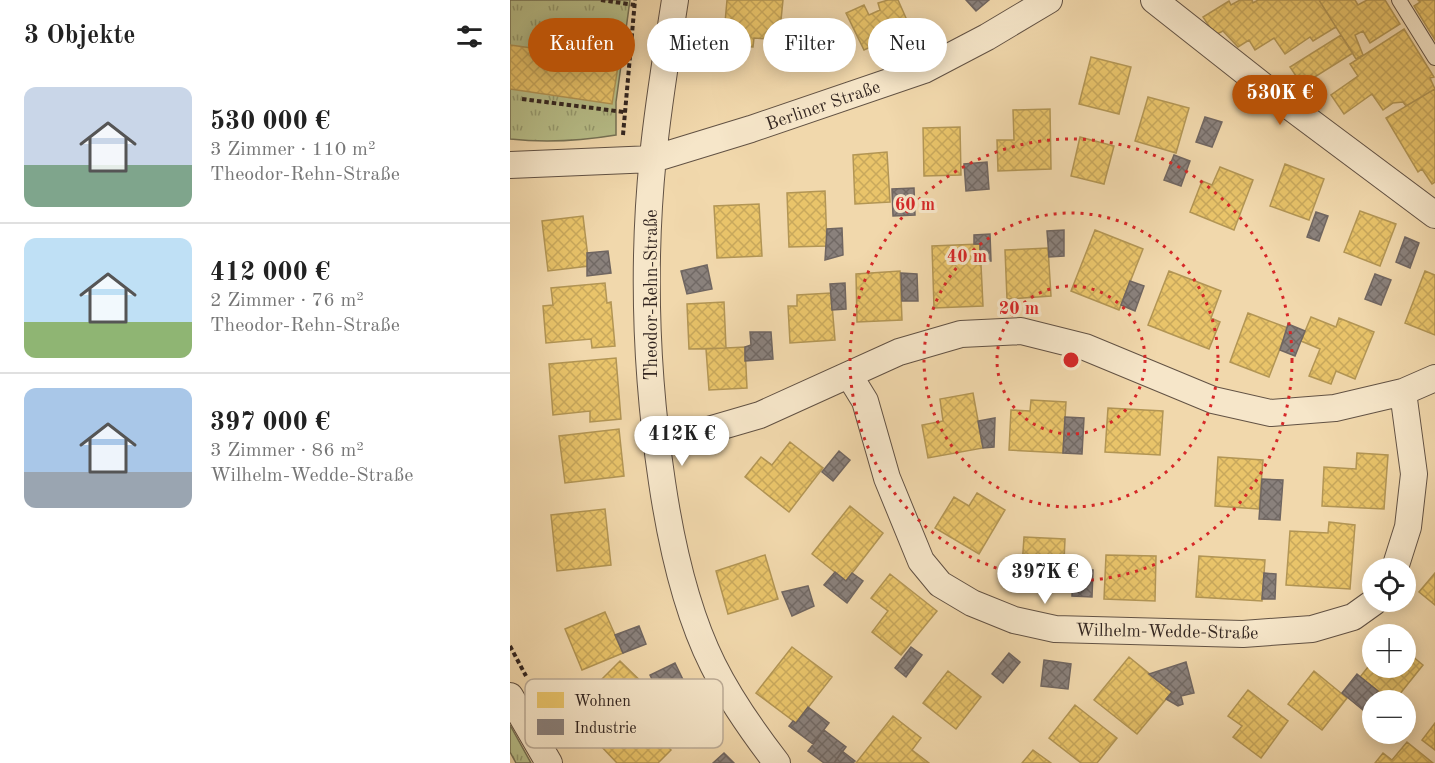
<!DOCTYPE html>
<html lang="de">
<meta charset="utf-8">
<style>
body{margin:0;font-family:"Old Standard TT",serif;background:#f6f6f6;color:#222;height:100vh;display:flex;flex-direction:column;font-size:22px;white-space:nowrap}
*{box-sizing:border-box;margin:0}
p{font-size:20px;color:#767676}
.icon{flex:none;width:33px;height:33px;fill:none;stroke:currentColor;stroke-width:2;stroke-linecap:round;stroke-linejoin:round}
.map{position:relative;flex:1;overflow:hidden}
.details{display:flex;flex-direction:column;background:#fff;width:510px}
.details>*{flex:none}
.top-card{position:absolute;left:18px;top:18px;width:570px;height:54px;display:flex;gap:12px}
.controls{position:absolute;left:852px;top:558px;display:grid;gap:12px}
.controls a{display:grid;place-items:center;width:54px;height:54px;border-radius:50%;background:#fff;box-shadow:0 3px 15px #0003;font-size:30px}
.price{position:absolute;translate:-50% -51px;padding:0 14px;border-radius:21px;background:#fff;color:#222;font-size:20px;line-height:39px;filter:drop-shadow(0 2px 3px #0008)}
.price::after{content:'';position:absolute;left:50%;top:36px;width:18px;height:14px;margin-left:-9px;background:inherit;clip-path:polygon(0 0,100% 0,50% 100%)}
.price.on{background:#b45309;color:#fff}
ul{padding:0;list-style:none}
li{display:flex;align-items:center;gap:18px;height:150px;padding:0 24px}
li+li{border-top:2px solid #e0e0e0}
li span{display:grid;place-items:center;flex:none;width:168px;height:120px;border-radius:12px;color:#555}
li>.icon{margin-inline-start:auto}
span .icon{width:72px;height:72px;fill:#fffc;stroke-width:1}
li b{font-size:26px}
h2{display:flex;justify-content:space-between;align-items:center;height:72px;padding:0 24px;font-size:26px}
.pill{padding:0 21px;border-radius:27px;background:#fff;box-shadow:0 3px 15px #0003;font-size:21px;line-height:54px}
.pill.on{background:#b45309;color:#fff}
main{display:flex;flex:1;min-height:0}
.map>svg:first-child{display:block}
.grass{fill:url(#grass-tufts);stroke:#767256;stroke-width:1.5}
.homes{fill:url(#homes-cross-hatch);stroke:#b29554;stroke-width:1.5}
.industry{fill:url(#industry-cross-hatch);stroke:#706661;stroke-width:1.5}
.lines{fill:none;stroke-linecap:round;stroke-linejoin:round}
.service-casing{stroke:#625244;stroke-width:16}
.minor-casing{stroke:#625244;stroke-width:28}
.path{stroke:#332621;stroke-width:4;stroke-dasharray:4.5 3;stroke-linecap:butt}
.service{stroke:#f6e6c9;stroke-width:14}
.minor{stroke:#f6e6c9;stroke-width:26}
.ring{fill:none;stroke:#d62828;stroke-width:3;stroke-dasharray:3 6}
.labels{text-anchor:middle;stroke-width:6;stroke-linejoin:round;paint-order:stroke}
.street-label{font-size:18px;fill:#332621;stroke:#f6e6c9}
.key{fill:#f6e6c9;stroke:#bcac97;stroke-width:1.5}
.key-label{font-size:16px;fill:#332621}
.centre{fill:#d62828;stroke:#f6e6c9;stroke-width:3}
.ring-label{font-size:18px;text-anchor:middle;font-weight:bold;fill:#d62828;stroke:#f6e6c9;stroke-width:6;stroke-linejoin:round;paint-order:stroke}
</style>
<main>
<section class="details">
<h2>3 Objekte<svg class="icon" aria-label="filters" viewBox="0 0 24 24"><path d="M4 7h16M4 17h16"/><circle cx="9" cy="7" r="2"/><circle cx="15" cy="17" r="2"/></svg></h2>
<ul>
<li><span style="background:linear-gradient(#c9d6e8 65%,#7fa58c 0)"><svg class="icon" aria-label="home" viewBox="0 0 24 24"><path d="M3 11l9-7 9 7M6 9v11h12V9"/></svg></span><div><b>530 000 €</b><p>3 Zimmer · 110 m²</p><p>Theodor-Rehn-Straße</p></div></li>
<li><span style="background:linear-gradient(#bfe0f5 70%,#8fb573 0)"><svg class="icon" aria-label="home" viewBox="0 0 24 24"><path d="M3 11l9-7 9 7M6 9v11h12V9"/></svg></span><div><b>412 000 €</b><p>2 Zimmer · 76 m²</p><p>Theodor-Rehn-Straße</p></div></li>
<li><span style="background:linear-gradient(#a9c7e8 70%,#9aa5b1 0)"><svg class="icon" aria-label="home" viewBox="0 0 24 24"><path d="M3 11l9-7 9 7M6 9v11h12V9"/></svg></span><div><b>397 000 €</b><p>3 Zimmer · 86 m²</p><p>Wilhelm-Wedde-Straße</p></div></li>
</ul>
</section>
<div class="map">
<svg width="925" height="763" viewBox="0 0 925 763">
<defs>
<pattern id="grass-tufts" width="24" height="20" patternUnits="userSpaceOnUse" patternTransform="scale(1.5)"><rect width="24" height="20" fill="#b8bf8a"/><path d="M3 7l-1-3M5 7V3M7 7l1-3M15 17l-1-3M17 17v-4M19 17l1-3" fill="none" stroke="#969b70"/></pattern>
<pattern id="homes-cross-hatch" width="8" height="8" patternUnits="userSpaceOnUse" patternTransform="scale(1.5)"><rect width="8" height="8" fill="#e9c46a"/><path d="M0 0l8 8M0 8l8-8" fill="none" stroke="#c8a85c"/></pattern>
<pattern id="industry-cross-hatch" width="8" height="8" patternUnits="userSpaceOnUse" patternTransform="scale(1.5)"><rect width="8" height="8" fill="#8a817c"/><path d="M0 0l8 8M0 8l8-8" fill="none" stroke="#716965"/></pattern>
</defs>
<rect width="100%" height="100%" fill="#f1d8ac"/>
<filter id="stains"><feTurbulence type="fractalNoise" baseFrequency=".00333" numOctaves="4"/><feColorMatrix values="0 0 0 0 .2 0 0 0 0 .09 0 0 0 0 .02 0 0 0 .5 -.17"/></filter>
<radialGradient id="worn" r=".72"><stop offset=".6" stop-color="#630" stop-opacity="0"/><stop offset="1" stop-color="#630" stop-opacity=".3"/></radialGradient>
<path class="grass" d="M 0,0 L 120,0 L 106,102 L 106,135 C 70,141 36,143 0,139 Z
M 0,725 L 21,763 L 6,763 L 0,752 Z"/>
<path class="homes" d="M 217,0 L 273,0 L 269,40 L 244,38 L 243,47 L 218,45 L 217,35 L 214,34 Z
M 378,0 L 388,0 L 404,36 L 386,43 L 382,37 L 354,50 L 336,13 L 354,5 L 359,15 L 370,10 L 368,3 Z
M 730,0 L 742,0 L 743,3 L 748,0 L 809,0 L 826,27 L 803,41 L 800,37 L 775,54 L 764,38 L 745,50 L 739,40 L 728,47 L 713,31 L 705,35 L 693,17 L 719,1 L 721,5 Z
M 809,0 L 845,0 L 848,5 L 857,0 L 875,0 L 890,24 L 860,43 L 853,31 L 845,35 L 853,55 L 846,59 Z
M 908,0 L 925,0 L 925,40 L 904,6 L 910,2 Z
M 894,29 L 924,77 L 920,78 L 925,89 L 896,106 L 893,102 L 883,103 L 873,110 L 862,94 L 834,114 L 821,95 L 848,76 L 840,64 Z
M 831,35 L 843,53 L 792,85 L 780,67 Z
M 0,45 L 109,60 L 102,104 L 0,89 Z
M 581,57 L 621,67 L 609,114 L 569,104 Z
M 925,89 L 925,182 L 922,184 L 912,169 L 908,172 L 876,118 Z
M 638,97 L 679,108 L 666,153 L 625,141 Z
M 540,109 L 541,169 L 488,171 L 487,140 L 504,140 L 503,110 Z
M 450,127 L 451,175 L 414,176 L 413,128 Z
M 570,137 L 604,146 L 594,184 L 561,176 Z
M 377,152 L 380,202 L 345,204 L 343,155 Z
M 775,164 L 814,179 L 799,220 L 760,206 Z
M 710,167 L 743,180 L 724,230 L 680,212 L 692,181 L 702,185 Z
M 315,191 L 317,246 L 279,247 L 277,193 Z
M 249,204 L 252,256 L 207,258 L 204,206 Z
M 850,211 L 886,224 L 870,266 L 834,252 Z
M 73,216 L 79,266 L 38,271 L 32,221 Z
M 585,230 L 633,249 L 609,310 L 561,291 Z
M 470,244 L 473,306 L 424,308 L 422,246 Z
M 538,248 L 541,296 L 497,299 L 495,250 Z
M 390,271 L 392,320 L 347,322 L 346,274 Z
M 659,271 L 711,291 L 701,318 L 710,322 L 699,349 L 638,325 Z
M 915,271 L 925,275 L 925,335 L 895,323 Z
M 95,283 L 97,303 L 101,302 L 105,346 L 82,348 L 81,339 L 36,343 L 33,306 L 43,305 L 41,288 Z
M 321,293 L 325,340 L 280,343 L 278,306 L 287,306 L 287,295 Z
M 214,302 L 216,348 L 179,349 L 177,304 Z
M 738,313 L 778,328 L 759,377 L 720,362 Z
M 801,317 L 826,327 L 829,318 L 864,332 L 845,379 L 826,371 L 821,384 L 799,376 L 810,349 L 791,341 Z
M 235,347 L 237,388 L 199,390 L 196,349 Z
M 106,358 L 111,419 L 80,422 L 80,411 L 43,415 L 39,364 Z
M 463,393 L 473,448 L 418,458 L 412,425 L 433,421 L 430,399 Z
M 521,400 L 556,402 L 553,453 L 499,450 L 501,410 L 520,411 Z
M 598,408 L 653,411 L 650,455 L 595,452 Z
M 109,429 L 114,476 L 55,483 L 49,436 Z
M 280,442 L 313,468 L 279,512 L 235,477 L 251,457 L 262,465 Z
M 847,453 L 878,455 L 874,509 L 812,506 L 814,467 L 846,469 Z
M 708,457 L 753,460 L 749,509 L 705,506 Z
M 467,493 L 495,510 L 469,554 L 425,528 L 444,497 L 459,506 Z
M 340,506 L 373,533 L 336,581 L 302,554 Z
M 95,509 L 101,565 L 47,571 L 41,515 Z
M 819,522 L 845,525 L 840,589 L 776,585 L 780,531 L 818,533 Z
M 514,537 L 555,539 L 553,583 L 511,581 Z
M 255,555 L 268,599 L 218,614 L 206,571 Z
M 596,555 L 646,556 L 645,601 L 594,599 Z
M 689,556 L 755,560 L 752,601 L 686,597 Z
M 925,573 L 925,605 L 909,592 Z
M 380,574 L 427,611 L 391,655 L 362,632 L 378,611 L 361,598 Z
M 95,612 L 113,653 L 72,670 L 55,629 Z
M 282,647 L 322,677 L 286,723 L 246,693 Z
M 896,651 L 913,665 L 885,700 L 880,700 L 850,677 L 862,662 L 862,668 L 896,668 Z
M 619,657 L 662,692 L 627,734 L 584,700 Z
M 110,661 L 142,692 L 107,727 L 76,695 Z
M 438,671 L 471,697 L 446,729 L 413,703 Z
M 804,671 L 837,698 L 812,730 L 778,704 Z
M 738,690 L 778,721 L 751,758 L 723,737 L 732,726 L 718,716 Z
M 565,705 L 607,738 L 587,763 L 571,763 L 539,738 Z
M 383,716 L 411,738 L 402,750 L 419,763 L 346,763 Z
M 131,719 L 161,750 L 148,763 L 107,763 L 89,744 L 107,727 L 114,735 Z
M 925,723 L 925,750 L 912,740 Z
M 897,742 L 923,763 L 865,763 L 873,753 L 882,760 Z
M 523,750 L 541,763 L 512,763 Z"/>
<path class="industry" d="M 456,0 L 479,0 L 466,11 Z
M 695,117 L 712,122 L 702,147 L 686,142 Z
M 664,155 L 680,161 L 671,186 L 654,180 Z
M 477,162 L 479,189 L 456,191 L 454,164 Z
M 404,188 L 405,215 L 383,216 L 382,189 Z
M 806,212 L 818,216 L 809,241 L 797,237 Z
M 332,228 L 333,255 L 315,260 L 317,229 Z
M 554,230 L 554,256 L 539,257 L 537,231 Z
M 480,234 L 481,261 L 470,261 L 470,244 L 464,244 L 464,235 Z
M 895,237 L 909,243 L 900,268 L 886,262 Z
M 98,251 L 101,273 L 77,276 L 77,253 Z
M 197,265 L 202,289 L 177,294 L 171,271 Z
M 391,273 L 407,274 L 408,301 L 392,301 Z
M 865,274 L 881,280 L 871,305 L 855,299 Z
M 620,281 L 634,286 L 625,311 L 611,305 Z
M 335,283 L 336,309 L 322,310 L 320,284 Z
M 778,324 L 795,331 L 785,356 L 770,350 Z
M 240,332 L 261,332 L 263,359 L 235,361 L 235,347 L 241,345 Z
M 555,417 L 574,418 L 572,454 L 553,453 Z
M 485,418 L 484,447 L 473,448 L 468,421 Z
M 329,451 L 340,460 L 323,481 L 312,472 Z
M 752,479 L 773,480 L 770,520 L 749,519 Z
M 563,570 L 583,570 L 582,597 L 562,596 Z
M 325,572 L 336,581 L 342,573 L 353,581 L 337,603 L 314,585 Z
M 754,573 L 766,574 L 765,599 L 752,599 Z
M 298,586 L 304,606 L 282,616 L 272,592 Z
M 129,626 L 136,644 L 113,653 L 105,635 Z
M 401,647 L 412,655 L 396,677 L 385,668 Z
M 499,653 L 510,662 L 493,683 L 482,674 Z
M 534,660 L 561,664 L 558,689 L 531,686 Z
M 676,662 L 684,693 L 671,696 L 673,704 L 668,706 L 656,699 L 662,692 L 639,674 Z
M 165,663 L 176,686 L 151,698 L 140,675 Z
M 847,674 L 868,691 L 853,710 L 832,693 Z
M 298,707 L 319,723 L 303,744 L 279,726 L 283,721 L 286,723 Z
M 314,730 L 336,747 L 324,763 L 314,763 L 298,751 Z
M 332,751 L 345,761 L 343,763 L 324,763 Z
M 214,753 L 224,763 L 203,763 Z"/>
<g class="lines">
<g class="service-casing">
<path id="service" d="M 889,0 L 925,58"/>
</g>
<g class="minor-casing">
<path id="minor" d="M 165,0 C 157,52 148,105 143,157 C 132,265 136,375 152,482 C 161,543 175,609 203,665 C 221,701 243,732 267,763
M 644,0 L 767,97 L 925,215
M 0,165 L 143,159 L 241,129 L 414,70 L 477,37 L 539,0
M 339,375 L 355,401 L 377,478 L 411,561 L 430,584 L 462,603 L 504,620 L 545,629 L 733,634 L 802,629 L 843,617 L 864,602
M 147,445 L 250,415 L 389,352 L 451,334 L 511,331 L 575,347 L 703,400 L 761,413 L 825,408 L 893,392 L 925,378
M 885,568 L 898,527 L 904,474 L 893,392
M 0,696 L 39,763"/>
</g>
<path class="path" d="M 91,0 L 125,5
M 12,99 L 114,112
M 113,135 L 125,0
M 0,646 L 16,676"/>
<use href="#service" class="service"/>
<use href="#minor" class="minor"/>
</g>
<g class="ring">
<circle cx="561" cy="360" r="74"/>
<circle cx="561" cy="360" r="147"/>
<circle cx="561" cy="360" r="221"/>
</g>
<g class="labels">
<g class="street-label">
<text transform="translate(313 105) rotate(-19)" y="6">Berliner Straße</text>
<text transform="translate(141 295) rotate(-90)" y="6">Theodor-Rehn-Straße</text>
<text transform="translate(657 631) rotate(1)" y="6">Wilhelm-Wedde-Straße</text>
</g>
</g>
<rect x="15" y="679" width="198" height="69" rx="9" class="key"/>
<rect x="27" y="692" width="27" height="16" fill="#e9c46a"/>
<rect x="27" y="719" width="27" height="16" fill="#8a817c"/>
<g class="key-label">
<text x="64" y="706">Wohnen</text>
<text x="64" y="733">Industrie</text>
</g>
<circle cx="561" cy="360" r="9" class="centre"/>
<g class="ring-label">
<text x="405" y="210">60 m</text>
<text x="457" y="262">40 m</text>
<text x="509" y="314">20 m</text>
</g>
<rect width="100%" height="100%" filter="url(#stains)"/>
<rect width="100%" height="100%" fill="url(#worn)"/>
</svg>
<div class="controls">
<a><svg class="icon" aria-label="locate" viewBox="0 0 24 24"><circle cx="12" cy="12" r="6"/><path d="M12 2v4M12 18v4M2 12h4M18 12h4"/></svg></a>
<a>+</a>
<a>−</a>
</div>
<b class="price on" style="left:770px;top:126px">530K €</b>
<b class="price" style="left:172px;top:467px">412K €</b>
<b class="price" style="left:535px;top:605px">397K €</b>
<div class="top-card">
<a class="pill on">Kaufen</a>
<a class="pill">Mieten</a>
<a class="pill">Filter</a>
<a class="pill">Neu</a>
</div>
</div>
</main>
